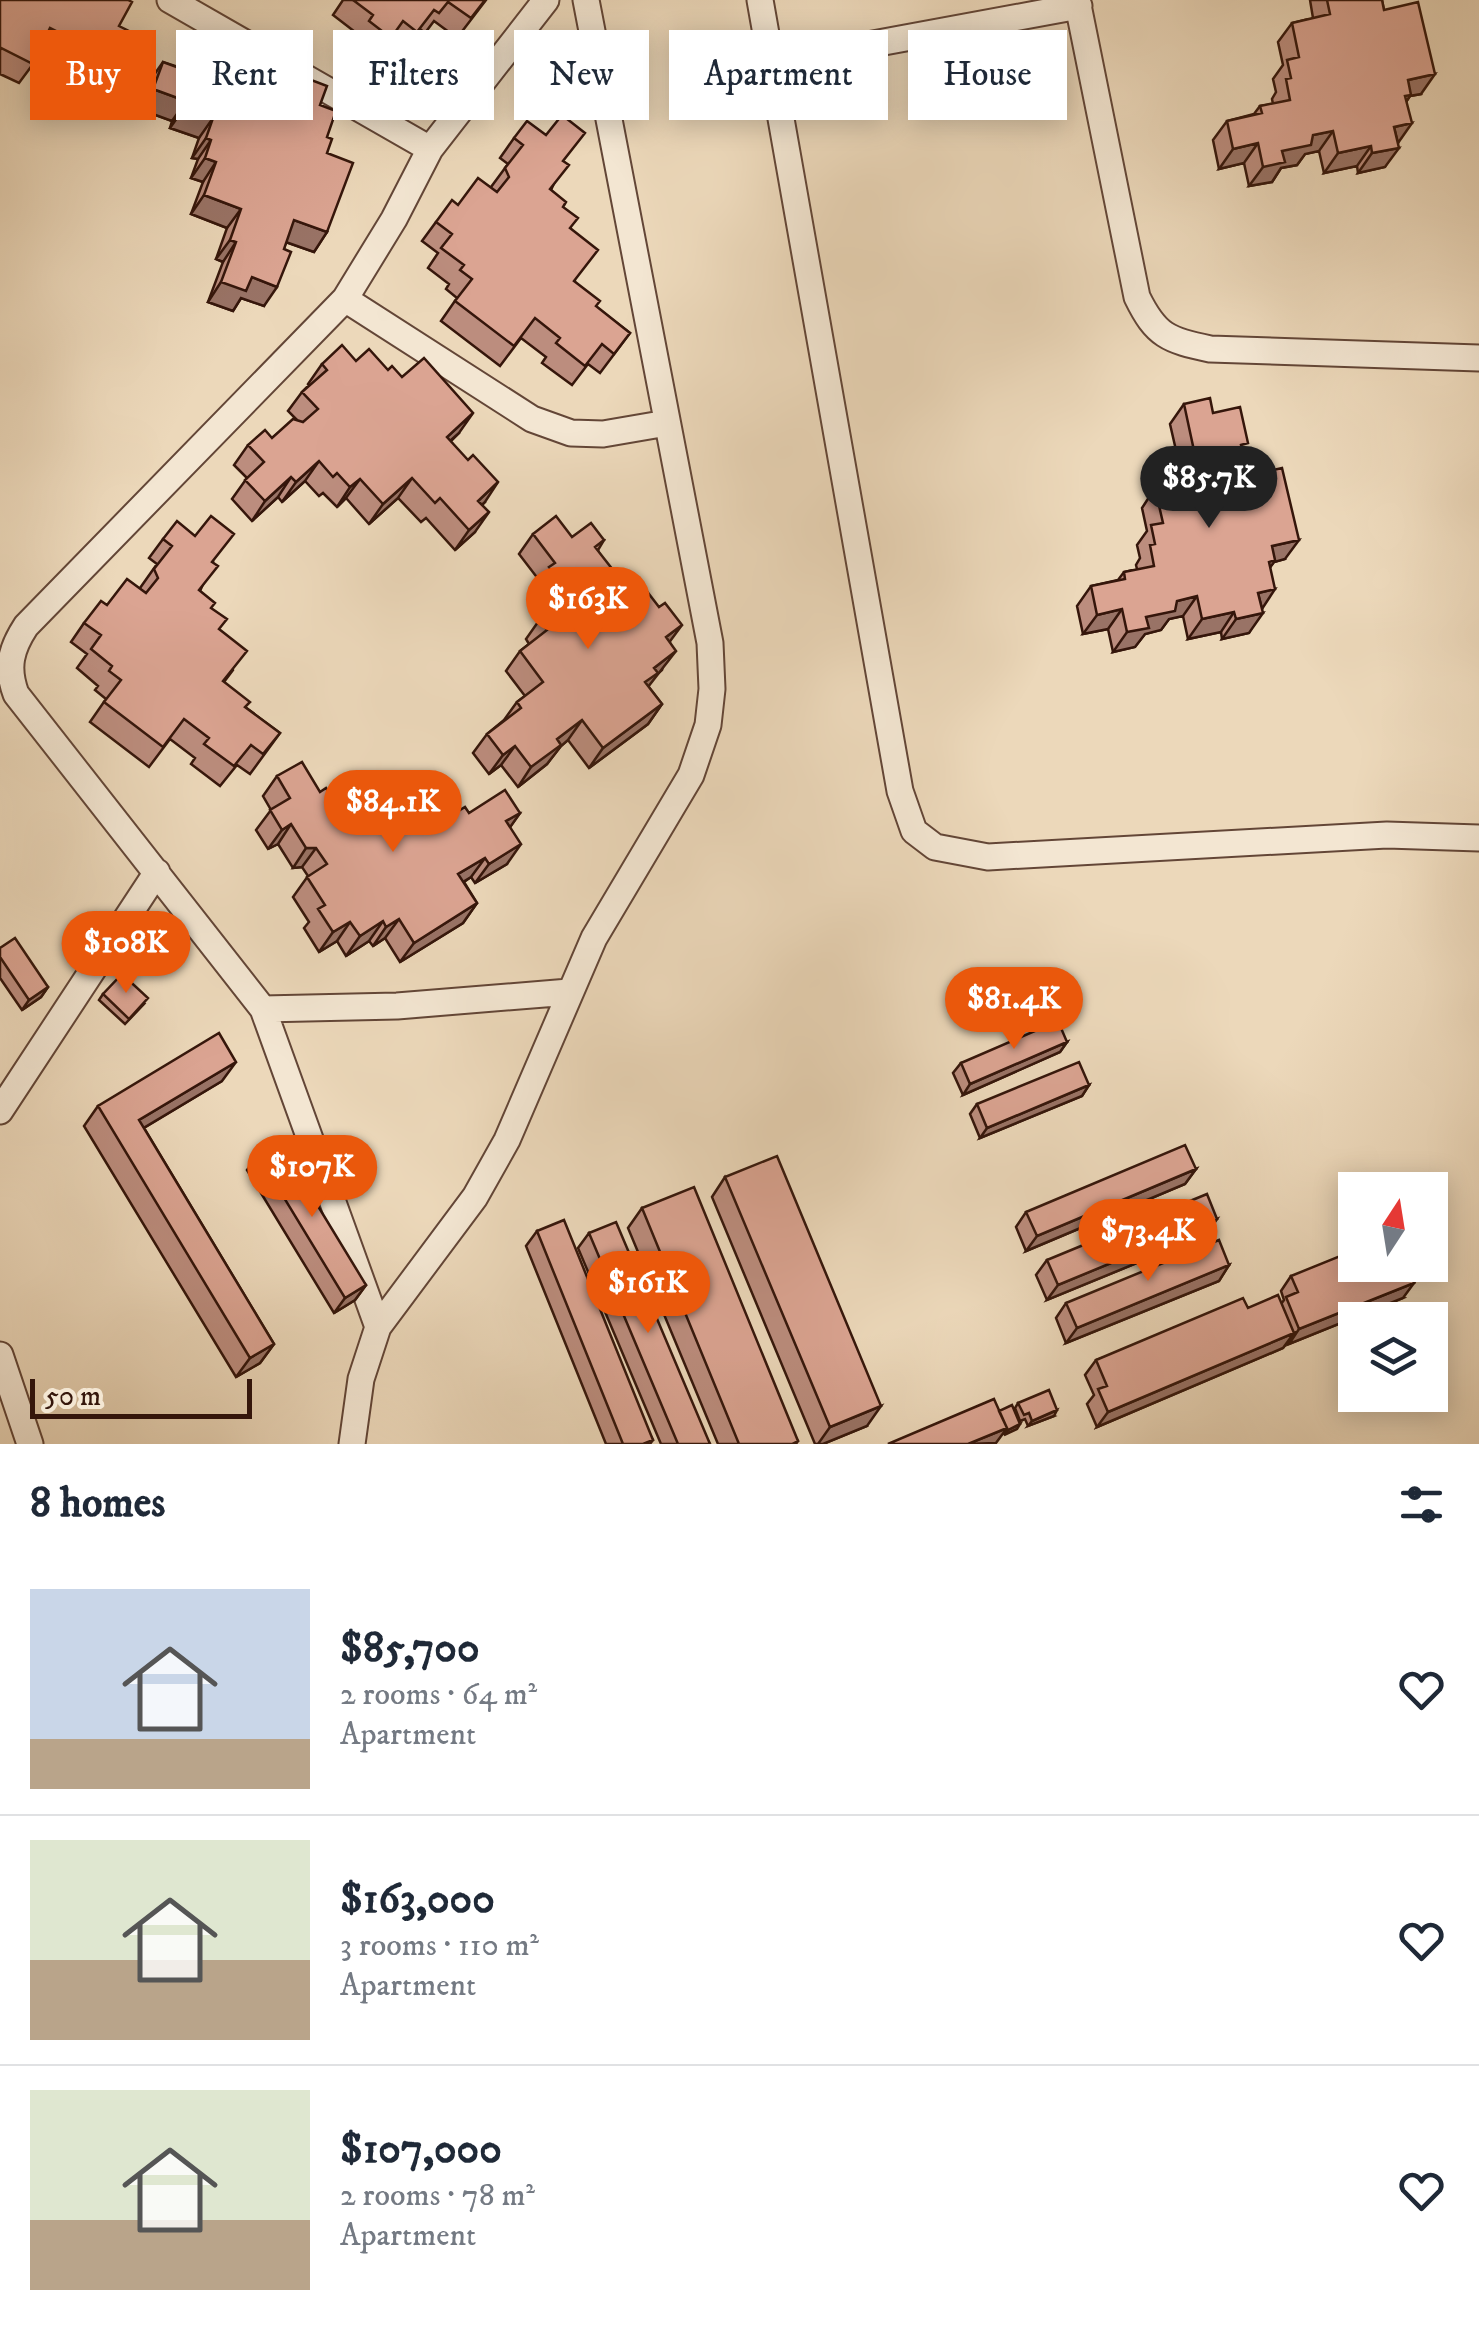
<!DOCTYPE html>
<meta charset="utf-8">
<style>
body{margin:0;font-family:"IM FELL DW Pica",serif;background:#f6f6f7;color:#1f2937;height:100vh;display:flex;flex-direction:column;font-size:38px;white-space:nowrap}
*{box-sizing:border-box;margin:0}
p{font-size:32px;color:#747a83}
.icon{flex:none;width:55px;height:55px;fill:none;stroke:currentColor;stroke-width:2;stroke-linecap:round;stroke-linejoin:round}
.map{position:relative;height:1444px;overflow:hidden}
.side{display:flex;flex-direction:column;background:#fff;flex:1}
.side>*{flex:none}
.top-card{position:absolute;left:30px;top:30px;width:1420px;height:90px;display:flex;gap:20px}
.needle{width:65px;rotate:12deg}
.tools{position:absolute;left:1338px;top:1172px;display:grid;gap:20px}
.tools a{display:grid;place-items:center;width:110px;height:110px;border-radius:0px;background:#fff;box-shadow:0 5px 25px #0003;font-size:50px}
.scale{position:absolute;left:30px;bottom:25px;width:222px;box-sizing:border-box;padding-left:10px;border:5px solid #35160b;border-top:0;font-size:28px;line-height:35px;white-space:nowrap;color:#35160b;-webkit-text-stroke:8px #f3e6d2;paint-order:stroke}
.price{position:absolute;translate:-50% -85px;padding:0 22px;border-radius:35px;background:#ea580c;color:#fff;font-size:32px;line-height:65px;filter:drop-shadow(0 2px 5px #0008)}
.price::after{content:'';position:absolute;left:50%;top:60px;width:30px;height:22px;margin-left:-15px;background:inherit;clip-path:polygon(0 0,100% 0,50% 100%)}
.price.on{background:#222;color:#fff}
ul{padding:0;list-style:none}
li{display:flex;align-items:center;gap:30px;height:250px;padding:0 30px}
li+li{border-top:2px solid #e0e1e3}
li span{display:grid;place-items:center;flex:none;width:280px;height:200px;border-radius:0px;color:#555}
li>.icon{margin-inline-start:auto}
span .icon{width:120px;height:120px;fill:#fffc;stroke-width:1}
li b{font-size:42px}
h2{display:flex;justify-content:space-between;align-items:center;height:120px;padding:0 30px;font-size:42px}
.chip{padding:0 35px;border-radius:0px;background:#fff;box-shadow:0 5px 25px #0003;font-size:35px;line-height:90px}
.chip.on{background:#ea580c;color:#fff}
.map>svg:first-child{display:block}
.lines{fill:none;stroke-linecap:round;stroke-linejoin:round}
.street-casing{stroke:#634637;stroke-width:29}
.street{stroke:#f3e6d2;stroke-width:25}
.wall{fill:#bc8d7e;stroke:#35160b;stroke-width:2.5}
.shaded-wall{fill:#997366;stroke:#35160b;stroke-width:2.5}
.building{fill:#dba492;stroke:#35160b;stroke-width:2.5}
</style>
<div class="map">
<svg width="1479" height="1444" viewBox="0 0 1479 1444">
<rect width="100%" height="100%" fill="#ecd8ba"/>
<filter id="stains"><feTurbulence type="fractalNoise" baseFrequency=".002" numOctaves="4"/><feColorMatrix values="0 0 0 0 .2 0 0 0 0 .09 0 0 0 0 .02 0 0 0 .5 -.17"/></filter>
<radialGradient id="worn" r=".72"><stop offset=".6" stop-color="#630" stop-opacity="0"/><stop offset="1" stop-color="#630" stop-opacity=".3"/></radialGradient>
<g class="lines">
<g class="street-casing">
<path id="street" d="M 170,0 L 430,149
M 760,0 L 900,791 L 914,831 L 935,847 L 988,857 L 1387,835 L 1479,838
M 1077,0 L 1137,297 C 1156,336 1168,340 1210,349 L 1479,358
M 770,63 L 1079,6
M 345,299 L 532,419 L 571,433 L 603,434 L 667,423
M 263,1009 L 397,1006 L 569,992
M 0,1111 L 157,872
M 378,1327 L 263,1009 L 16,694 C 6,667 11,649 26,626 L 345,299 L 394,219 L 430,149 L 546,0
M 0,1355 L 30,1444
M 352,1444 L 361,1379 L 378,1327 L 475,1197 L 507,1140 L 594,938 L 691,775 L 708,725 L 712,689 L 710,643 L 586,0"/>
</g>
<use href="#street" class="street"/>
</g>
<path class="wall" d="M 0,0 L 119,26 L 121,56 L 107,76 L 70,57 L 66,63 L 39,50 L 33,64 L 19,83 L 0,74 Z
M 343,0 L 486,0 L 457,38 L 434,21 L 425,33 L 420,29 L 404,52 L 390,41 L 377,57 L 355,41 L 359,35 L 333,15 Z
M 1310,0 L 1382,0 L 1384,10 L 1421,94 L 1410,96 L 1406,102 L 1398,143 L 1385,167 L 1358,173 L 1357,166 L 1324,173 L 1319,151 L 1305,154 L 1297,165 L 1281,168 L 1272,182 L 1249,186 L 1244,163 L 1219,169 L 1213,140 L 1227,121 L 1254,114 L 1260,106 L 1273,104 L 1272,99 L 1276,92 L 1273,79 L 1283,65 L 1278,42 L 1292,23 L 1313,18 Z
M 195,48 L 212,66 L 240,86 L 253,91 L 267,71 L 297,82 L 301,76 L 320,105 L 327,137 L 327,232 L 314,252 L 286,242 L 264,306 L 241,298 L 233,311 L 208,302 L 223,262 L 216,259 L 227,228 L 191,214 L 203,182 L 191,178 L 198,159 L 192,158 L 199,138 L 170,128 L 172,121 L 139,109 L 149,82 L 163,62 L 181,68 Z
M 514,138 L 564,162 L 551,190 L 563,207 L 571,229 L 575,282 L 596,307 L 630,333 L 600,373 L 588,364 L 572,385 L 542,363 L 546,357 L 521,338 L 500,366 L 441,321 L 457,298 L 446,289 L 449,284 L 428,268 L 438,253 L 422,241 L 436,222 L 458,205 L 491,187 L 508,164 L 500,158 Z
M 356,361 L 388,370 L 402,377 L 459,433 L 451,441 L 485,502 L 482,505 L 475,532 L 455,550 L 426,518 L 421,522 L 398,498 L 369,524 L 346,498 L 337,507 L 323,493 L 319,496 L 305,481 L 282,502 L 278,497 L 252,521 L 232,499 L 247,478 L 234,465 L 248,445 L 272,438 L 296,419 L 288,411 L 302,392 L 309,385 L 308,384 L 322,364 Z
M 1184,404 L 1213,413 L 1243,452 L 1248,476 L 1285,559 L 1274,562 L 1270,567 L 1262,609 L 1249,633 L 1222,639 L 1221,632 L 1188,639 L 1183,616 L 1169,619 L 1161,630 L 1145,634 L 1135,647 L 1113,652 L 1108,629 L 1083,634 L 1077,606 L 1091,586 L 1118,580 L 1124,572 L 1137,569 L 1136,565 L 1140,558 L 1137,545 L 1147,531 L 1142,508 L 1155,488 L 1177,484 L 1173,467 L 1178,459 L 1170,424 Z
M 533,534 L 604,540 L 598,550 L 609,579 L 621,594 L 670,642 L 662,670 L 655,676 L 648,686 L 662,704 L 648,724 L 589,768 L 568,740 L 561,746 L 547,764 L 518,787 L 501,765 L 489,774 L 473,753 L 487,734 L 504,720 L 517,702 L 525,696 L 506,671 L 520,651 L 529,644 L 526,639 L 550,605 L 535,586 L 539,580 L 519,554 Z
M 163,539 L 213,562 L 200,591 L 211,608 L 233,670 L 224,682 L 245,707 L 280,733 L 250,774 L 237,765 L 220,786 L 191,764 L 195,758 L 170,739 L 149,767 L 90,722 L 106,699 L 95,690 L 98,686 L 77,668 L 87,654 L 71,642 L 84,623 L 140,588 L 157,564 L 149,558 Z
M 277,776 L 320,792 L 343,814 L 363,808 L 386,809 L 437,824 L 469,813 L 520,813 L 510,827 L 507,864 L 475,883 L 471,877 L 464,882 L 477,903 L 463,923 L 400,962 L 385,938 L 373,946 L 369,941 L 346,956 L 337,941 L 319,952 L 304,928 L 309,922 L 293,897 L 308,876 L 302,867 L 293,868 L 278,844 L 268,849 L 256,830 L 271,810 L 263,796 Z
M 0,948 L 48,987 L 41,997 L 22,1010 L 0,978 Z
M 103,994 L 144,1004 L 125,1024 L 99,1000 Z
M 1067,1042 L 1060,1052 L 963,1095 L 953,1073 L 961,1063 Z
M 222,1081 L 144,1128 L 274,1344 L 260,1363 L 236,1377 L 84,1126 L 98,1106 Z
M 1089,1085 L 1082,1096 L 980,1138 L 970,1114 L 977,1104 Z
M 258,1155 L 366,1285 L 355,1300 L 334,1313 L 247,1170 Z
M 1196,1169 L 1185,1184 L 1026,1251 L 1016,1227 L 1026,1212 Z
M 725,1177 L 867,1426 L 823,1444 L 815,1444 L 712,1197 Z
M 642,1208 L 798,1441 L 796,1444 L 718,1444 L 628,1228 Z
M 537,1231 L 653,1440 L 650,1444 L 606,1444 L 526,1246 Z
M 589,1233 L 710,1444 L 661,1444 L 578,1248 Z
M 1207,1234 L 1047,1300 L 1036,1275 L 1047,1260 Z
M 1229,1265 L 1219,1281 L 1066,1343 L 1056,1318 L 1066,1303 Z
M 1291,1276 L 1403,1298 L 1289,1344 L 1288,1342 L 1283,1348 L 1097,1427 L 1087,1404 L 1094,1395 L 1085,1375 L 1096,1360 L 1248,1308 L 1281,1304 L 1284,1300 L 1281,1291 Z
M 1018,1403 L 1054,1416 L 1028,1426 L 1025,1419 L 1020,1421 L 1015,1408 Z"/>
<path class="shaded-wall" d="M 1435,74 L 1421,94 L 1410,96 L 1397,115 L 1408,80 Z
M 153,89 L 186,101 L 172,121 L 139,109 Z
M 184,108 L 213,118 L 199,138 L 170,128 Z
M 1412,123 L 1398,143 L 1394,127 Z
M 1333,131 L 1319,151 L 1305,154 L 1297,165 L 1281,168 L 1272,182 L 1249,186 L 1263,167 L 1282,151 L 1313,135 Z
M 206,138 L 211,140 L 198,159 L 192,158 Z
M 1258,143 L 1244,163 L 1219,169 L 1233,149 Z
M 1371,146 L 1357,166 L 1324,173 L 1338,153 Z
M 1399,148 L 1385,167 L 1358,173 L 1372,153 Z
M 205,158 L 216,162 L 203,182 L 191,178 Z
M 204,195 L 241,209 L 227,228 L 191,214 Z
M 294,220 L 327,232 L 314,252 L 280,240 Z
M 230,240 L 236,242 L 223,262 L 216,259 Z
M 252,277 L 277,287 L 264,306 L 241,298 L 233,311 L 208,302 L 221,282 Z
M 473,413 L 459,433 L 433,456 L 447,437 Z
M 319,461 L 305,481 L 282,502 L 296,482 Z
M 291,477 L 278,497 L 252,521 L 265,501 Z
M 412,478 L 398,498 L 369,524 L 383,504 Z
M 360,479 L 346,498 L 337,507 L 350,487 Z
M 498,482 L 485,502 L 464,521 L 478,501 Z
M 489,512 L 475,532 L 455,550 L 469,530 Z
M 1299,540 L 1285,559 L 1274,562 L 1261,580 L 1272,546 Z
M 1275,589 L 1262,609 L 1258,593 Z
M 1197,596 L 1183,616 L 1169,619 L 1161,630 L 1145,634 L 1135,647 L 1113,652 L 1127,632 L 1146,617 L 1177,601 Z
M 1122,609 L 1108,629 L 1083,634 L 1097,615 Z
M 1234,612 L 1221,632 L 1188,639 L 1202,619 Z
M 1263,613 L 1249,633 L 1222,639 L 1236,619 Z
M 682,625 L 668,644 L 666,637 Z
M 676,651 L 644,692 L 632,701 L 654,668 Z
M 662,704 L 648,724 L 589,768 L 603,748 Z
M 582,720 L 568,740 L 561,746 L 547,764 L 518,787 L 531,767 L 557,739 Z
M 515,746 L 501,765 L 489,774 L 503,755 Z
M 520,813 L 506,833 L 506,821 Z
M 291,824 L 278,844 L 268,849 L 282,830 Z
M 521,844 L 507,864 L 475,883 L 489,864 Z
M 306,848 L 316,848 L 302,867 L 293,868 Z
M 485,858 L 471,877 L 445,893 L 458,874 Z
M 477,903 L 463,923 L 400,962 L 414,943 Z
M 399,919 L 385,938 L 373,946 L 386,927 Z
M 383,921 L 369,941 L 346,956 L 360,936 Z
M 350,922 L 337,941 L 319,952 L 333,932 Z
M 48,987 L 41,997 L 22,1010 L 29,1000 Z
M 1067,1042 L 1060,1052 L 963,1095 L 970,1084 Z
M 236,1062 L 222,1081 L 125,1139 L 139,1120 Z
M 1089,1085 L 1082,1096 L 980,1138 L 987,1128 Z
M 1196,1169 L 1185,1184 L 1026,1251 L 1037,1236 Z
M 1217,1219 L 1207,1234 L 1047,1300 L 1058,1285 Z
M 1229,1265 L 1219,1281 L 1066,1343 L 1077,1328 Z
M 1414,1283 L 1403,1298 L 1289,1344 L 1299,1329 Z
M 366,1285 L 355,1300 L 334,1313 L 345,1298 Z
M 1294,1333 L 1283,1348 L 1097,1427 L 1108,1412 Z
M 274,1344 L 260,1363 L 236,1377 L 250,1358 Z
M 881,1406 L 867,1426 L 823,1444 L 818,1444 L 830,1427 Z
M 1057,1410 L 1054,1416 L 1028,1426 L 1032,1421 Z
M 1020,1424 L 1017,1429 L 1004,1435 L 1008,1430 Z
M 1007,1428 L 996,1443 L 968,1444 Z"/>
<path class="building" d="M 0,0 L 128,0 L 132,2 L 119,26 L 133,33 L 121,56 L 83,37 L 80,43 L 50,28 L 33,64 L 1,48 L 0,50 Z
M 353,0 L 485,0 L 471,18 L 448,2 L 439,13 L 434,10 L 417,32 L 403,21 L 391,38 L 369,21 L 373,15 Z
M 1327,0 L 1382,0 L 1384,10 L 1418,2 L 1435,74 L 1408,80 L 1411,95 L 1405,96 L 1412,123 L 1394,127 L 1399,148 L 1372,153 L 1371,146 L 1338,153 L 1333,131 L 1313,135 L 1311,145 L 1282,151 L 1285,162 L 1263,167 L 1258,143 L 1233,149 L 1227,121 L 1262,113 L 1260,106 L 1290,100 L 1286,79 L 1291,78 L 1287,60 L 1299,57 L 1292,23 L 1330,14 Z
M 195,48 L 216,56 L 212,66 L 239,76 L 240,86 L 259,93 L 267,71 L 298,83 L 301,76 L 327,86 L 320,105 L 336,111 L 327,137 L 332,139 L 327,153 L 353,163 L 327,232 L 294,220 L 284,249 L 291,252 L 277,287 L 252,277 L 246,291 L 221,282 L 236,242 L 230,240 L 241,209 L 204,195 L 216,162 L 205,158 L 211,140 L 206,138 L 213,118 L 184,108 L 186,101 L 153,89 L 163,62 L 187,71 Z
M 562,115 L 585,133 L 563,161 L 569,165 L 550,189 L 566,202 L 563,207 L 578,218 L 570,228 L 598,250 L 574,281 L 600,301 L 596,306 L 630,333 L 614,354 L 602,344 L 585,366 L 556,343 L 560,338 L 535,318 L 514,346 L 455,301 L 472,279 L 460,270 L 464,265 L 441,248 L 452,234 L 436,222 L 452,200 L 458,205 L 478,178 L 497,192 L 509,177 L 505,168 L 523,145 L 514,138 L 527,121 L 546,135 Z
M 342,345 L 356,361 L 369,349 L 388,370 L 392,366 L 402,377 L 424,358 L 473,413 L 447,437 L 468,460 L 473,455 L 498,482 L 478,501 L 489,512 L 469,530 L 440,498 L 435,503 L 412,478 L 383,504 L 360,479 L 350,487 L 337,473 L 333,477 L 319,461 L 296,482 L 291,477 L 265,501 L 245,480 L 264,462 L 248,445 L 265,430 L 272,438 L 293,419 L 303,422 L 318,409 L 302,392 L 327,370 L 322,364 Z
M 1210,398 L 1213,413 L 1240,407 L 1248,443 L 1241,445 L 1248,476 L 1282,468 L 1299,540 L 1272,546 L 1275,560 L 1269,562 L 1275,589 L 1258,593 L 1263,613 L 1236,619 L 1234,612 L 1202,619 L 1197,596 L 1177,601 L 1175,611 L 1146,617 L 1149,628 L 1127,632 L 1122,609 L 1097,615 L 1091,586 L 1125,579 L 1124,572 L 1154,566 L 1150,545 L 1155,544 L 1151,525 L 1163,523 L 1155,488 L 1194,480 L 1187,448 L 1193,446 L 1184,404 Z
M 211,516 L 234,534 L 212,562 L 218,566 L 199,590 L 215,603 L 211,608 L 227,619 L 219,629 L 247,651 L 223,681 L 250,702 L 245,707 L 280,733 L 263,754 L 251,745 L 234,766 L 204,744 L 209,738 L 184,719 L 163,747 L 104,702 L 121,680 L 109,671 L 112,666 L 91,649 L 101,635 L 84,623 L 101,601 L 107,605 L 127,579 L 146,593 L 158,578 L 154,569 L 172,546 L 163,539 L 177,521 L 195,536 Z
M 556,516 L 572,537 L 591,523 L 604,540 L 595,547 L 613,570 L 609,579 L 621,594 L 639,581 L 659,607 L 665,603 L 682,625 L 666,637 L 676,651 L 654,668 L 658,673 L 645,682 L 662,704 L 603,748 L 582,720 L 557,739 L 561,745 L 531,767 L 515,746 L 503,755 L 487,734 L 521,708 L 517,702 L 543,682 L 520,651 L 547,630 L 540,620 L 555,608 L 552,604 L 568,591 L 549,567 L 555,563 L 533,534 Z
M 302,762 L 320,792 L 326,788 L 343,814 L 360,804 L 363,808 L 379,799 L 386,809 L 416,791 L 437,824 L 465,807 L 469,813 L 505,790 L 520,813 L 506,821 L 521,844 L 489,864 L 485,858 L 458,874 L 477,903 L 414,943 L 399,919 L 386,927 L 383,921 L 360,936 L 350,922 L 333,932 L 318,909 L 325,905 L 307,877 L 327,864 L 316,848 L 306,848 L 291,824 L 282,830 L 270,810 L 290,798 L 277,776 Z
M 15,938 L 48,987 L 29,1000 L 0,957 L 0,948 Z
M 122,974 L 148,998 L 129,1019 L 103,994 Z
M 1058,1021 L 1067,1042 L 970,1084 L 961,1063 Z
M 219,1033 L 236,1062 L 139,1120 L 274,1344 L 250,1358 L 98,1106 Z
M 1079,1062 L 1089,1085 L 987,1128 L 977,1104 Z
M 279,1142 L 366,1285 L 345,1298 L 258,1155 Z
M 1185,1145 L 1196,1169 L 1037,1236 L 1026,1212 Z
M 777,1156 L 881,1406 L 830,1427 L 725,1177 Z
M 694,1187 L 798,1441 L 792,1444 L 739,1444 L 642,1208 Z
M 1207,1194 L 1217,1219 L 1058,1285 L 1047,1260 Z
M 564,1220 L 653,1440 L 643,1444 L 623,1444 L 537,1231 Z
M 616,1222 L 710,1444 L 678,1444 L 589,1233 Z
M 1219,1240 L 1229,1265 L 1077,1328 L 1066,1303 Z
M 1355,1250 L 1355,1265 L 1406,1265 L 1414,1283 L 1299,1329 L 1286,1297 L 1298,1292 L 1291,1276 Z
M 1278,1295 L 1294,1333 L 1108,1412 L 1098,1389 L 1107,1386 L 1096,1360 L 1243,1298 L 1248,1308 Z
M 1049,1390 L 1057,1410 L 1032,1421 L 1029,1413 L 1024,1415 L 1018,1403 Z
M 994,1399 L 1007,1428 L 968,1444 L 888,1444 Z
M 1012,1405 L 1020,1424 L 1008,1430 L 999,1411 Z"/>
<rect width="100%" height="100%" filter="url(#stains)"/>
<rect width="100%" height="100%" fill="url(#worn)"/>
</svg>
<div class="tools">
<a><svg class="needle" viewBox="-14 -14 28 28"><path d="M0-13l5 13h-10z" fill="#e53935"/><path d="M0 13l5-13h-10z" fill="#747a83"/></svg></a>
<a><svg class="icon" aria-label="layers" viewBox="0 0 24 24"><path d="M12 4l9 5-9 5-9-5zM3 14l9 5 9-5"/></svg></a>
</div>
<div class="scale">50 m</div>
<b class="price on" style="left:1209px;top:531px">$85.7K</b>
<b class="price" style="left:588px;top:652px">$163K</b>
<b class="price" style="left:393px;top:855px">$84.1K</b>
<b class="price" style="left:126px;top:996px">$108K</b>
<b class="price" style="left:1014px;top:1052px">$81.4K</b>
<b class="price" style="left:312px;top:1220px">$107K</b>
<b class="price" style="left:1148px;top:1284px">$73.4K</b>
<b class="price" style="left:648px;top:1336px">$161K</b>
<div class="top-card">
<a class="chip on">Buy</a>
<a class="chip">Rent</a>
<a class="chip">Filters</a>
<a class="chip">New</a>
<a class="chip">Apartment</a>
<a class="chip">House</a>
</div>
</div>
<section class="side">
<h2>8 homes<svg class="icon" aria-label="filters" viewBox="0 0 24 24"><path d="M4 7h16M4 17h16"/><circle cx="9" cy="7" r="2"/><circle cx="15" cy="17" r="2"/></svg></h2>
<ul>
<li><span style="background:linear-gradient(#c9d6e8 75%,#b9a48a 0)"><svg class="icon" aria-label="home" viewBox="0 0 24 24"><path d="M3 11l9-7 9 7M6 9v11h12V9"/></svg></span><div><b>$85,700</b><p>2 rooms · 64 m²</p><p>Apartment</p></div><svg class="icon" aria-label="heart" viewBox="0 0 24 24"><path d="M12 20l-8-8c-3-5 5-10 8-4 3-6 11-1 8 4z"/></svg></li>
<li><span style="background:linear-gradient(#dfe7d0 60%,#b9a48a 0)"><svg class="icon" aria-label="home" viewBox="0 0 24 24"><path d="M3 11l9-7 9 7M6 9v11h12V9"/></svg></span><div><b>$163,000</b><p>3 rooms · 110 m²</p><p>Apartment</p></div><svg class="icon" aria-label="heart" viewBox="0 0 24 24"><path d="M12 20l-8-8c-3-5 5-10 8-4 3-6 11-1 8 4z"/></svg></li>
<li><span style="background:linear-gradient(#dfe7d0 65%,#b9a48a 0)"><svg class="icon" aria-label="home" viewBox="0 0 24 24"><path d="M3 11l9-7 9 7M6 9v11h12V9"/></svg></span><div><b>$107,000</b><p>2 rooms · 78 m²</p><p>Apartment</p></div><svg class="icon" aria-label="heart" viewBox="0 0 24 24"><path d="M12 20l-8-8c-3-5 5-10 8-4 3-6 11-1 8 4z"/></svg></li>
</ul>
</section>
